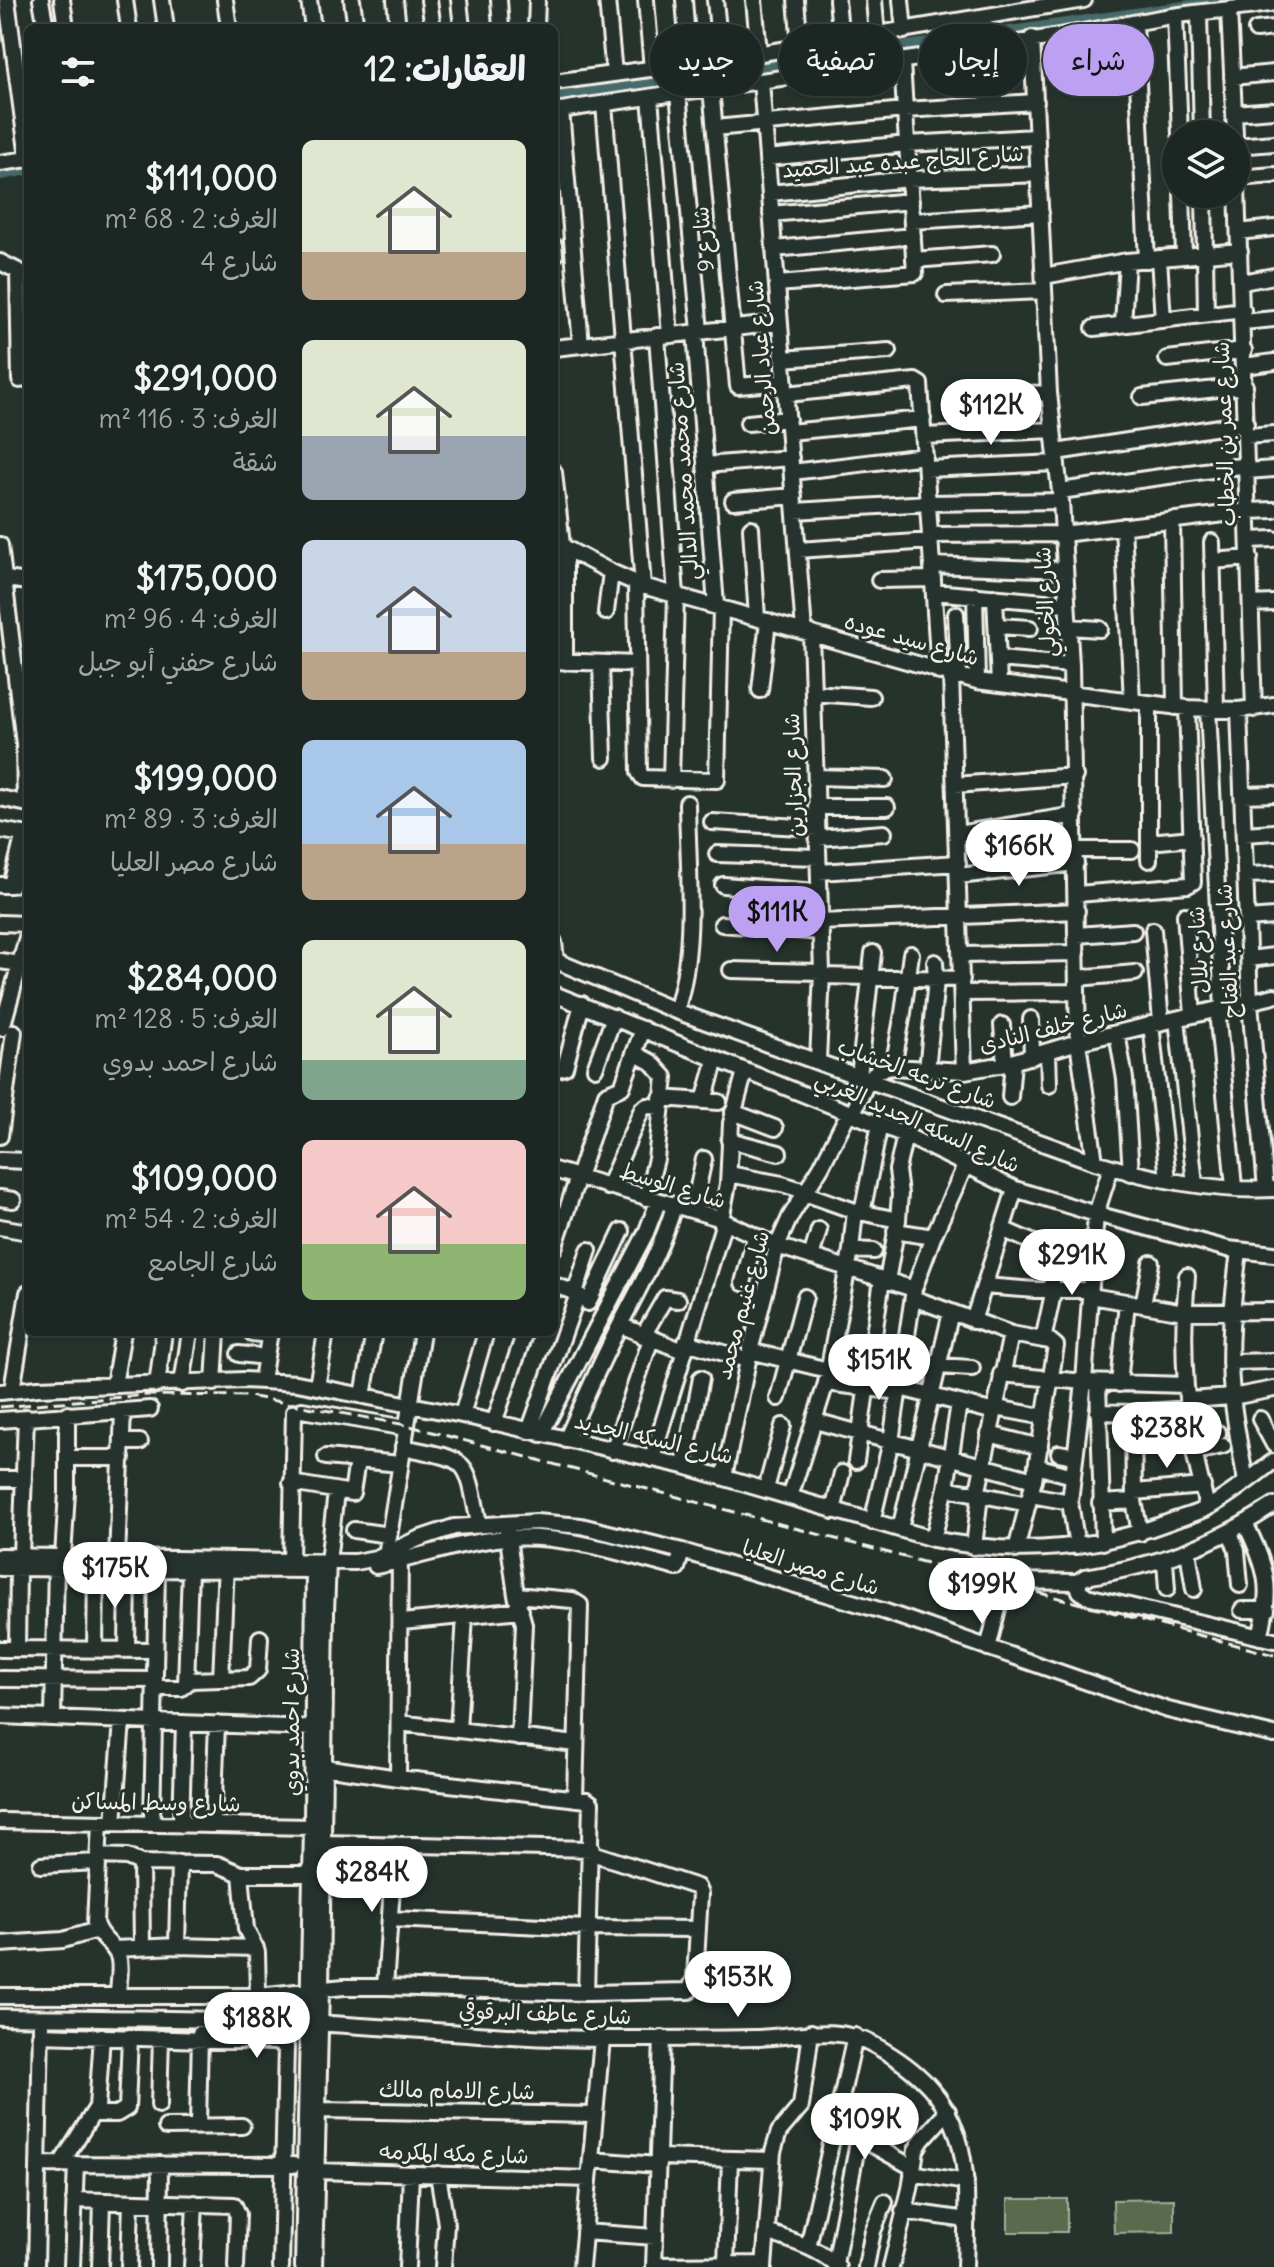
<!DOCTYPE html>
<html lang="ar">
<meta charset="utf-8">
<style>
body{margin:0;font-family:Delius,"Playpen Sans Arabic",sans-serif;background:#252e2a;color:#f1f3f6;direction:rtl;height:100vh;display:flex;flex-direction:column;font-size:30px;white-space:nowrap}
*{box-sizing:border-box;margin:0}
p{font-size:26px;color:#a0a5a5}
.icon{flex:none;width:44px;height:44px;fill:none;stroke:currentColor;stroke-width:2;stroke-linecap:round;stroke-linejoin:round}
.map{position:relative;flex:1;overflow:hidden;direction:ltr}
.details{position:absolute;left:24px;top:24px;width:534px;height:1312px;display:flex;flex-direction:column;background:#1c2622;border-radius:12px;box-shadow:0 2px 6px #0004,0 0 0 2px #3a4340;direction:rtl}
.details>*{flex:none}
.guide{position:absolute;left:582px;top:24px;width:572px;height:72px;direction:rtl;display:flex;gap:16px}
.fabs{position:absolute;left:1162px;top:120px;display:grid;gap:16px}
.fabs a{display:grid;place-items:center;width:88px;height:88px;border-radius:50%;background:#1c2622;box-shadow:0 2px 6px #0004,0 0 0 2px #3a4340;font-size:40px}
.price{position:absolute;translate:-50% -68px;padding:0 18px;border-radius:28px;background:#fff;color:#222;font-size:26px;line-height:52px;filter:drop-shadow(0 2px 4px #0008)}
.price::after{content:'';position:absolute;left:50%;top:48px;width:24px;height:18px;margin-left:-12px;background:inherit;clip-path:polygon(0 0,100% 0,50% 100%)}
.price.on{background:#bca0f2;color:#111}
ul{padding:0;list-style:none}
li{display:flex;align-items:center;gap:24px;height:200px;padding:0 32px}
li span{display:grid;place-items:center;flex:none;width:224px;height:160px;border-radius:12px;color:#555}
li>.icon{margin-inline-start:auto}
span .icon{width:96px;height:96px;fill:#fffc;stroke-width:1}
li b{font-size:34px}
h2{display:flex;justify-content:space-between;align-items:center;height:96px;padding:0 32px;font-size:34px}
.tag{padding:0 28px;border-radius:36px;background:#1c2622;box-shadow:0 2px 6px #0004,0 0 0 2px #3a4340;font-size:28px;line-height:72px}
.tag.on{background:#bca0f2;color:#111}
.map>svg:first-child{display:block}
.green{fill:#5a6b4e;stroke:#a7ae9b;stroke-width:2}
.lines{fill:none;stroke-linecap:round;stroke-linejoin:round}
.canal{stroke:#466a6a;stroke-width:10}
.minor-casing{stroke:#f4f1e8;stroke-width:20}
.minor{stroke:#26332d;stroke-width:14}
.rail{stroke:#f4f1e8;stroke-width:3;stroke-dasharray:12 6;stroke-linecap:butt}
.labels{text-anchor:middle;stroke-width:6;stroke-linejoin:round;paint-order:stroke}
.street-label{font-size:22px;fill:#f4f1e8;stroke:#26332d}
</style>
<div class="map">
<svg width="1274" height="2267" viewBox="0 0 1274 2267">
<rect width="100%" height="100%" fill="#26332d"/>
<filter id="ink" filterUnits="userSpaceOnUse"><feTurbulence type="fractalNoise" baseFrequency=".0125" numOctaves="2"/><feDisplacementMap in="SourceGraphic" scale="16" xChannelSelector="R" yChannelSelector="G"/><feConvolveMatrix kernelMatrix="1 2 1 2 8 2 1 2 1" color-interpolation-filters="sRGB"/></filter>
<g filter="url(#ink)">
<path class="green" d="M 1008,2199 L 1067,2199 L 1067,2232 L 1008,2232 Z
M 1174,2199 L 1174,2232 L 1114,2233 L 1113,2200 Z"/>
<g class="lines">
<path class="canal" d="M 554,97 L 1225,0
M 0,175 L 28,170"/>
<g class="minor-casing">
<path id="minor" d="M 7,0 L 28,158
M 41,0 L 46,28
M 62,0 L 66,28
M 125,0 L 129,28
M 162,0 L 166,28
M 225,0 L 229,28
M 309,0 L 313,28
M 352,0 L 356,28
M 395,0 L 398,28
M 429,0 L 433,28
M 459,0 L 462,28
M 499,0 L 501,28
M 607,0 L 614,74
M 646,0 L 652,69
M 684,0 L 689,63
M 715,0 L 721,59
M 754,0 L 759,52
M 796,0 L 800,46
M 837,0 L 841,40
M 874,0 L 877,35
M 901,0 L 904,31
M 1229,10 L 1235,134
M 1199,14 L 1202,134
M 1175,16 L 1180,134
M 1135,24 L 1147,260
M 536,28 L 537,0
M 1256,30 L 1274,28
M 1032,38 L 1049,393 L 1061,501 L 1071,665 L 1078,1042 L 1095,1162
M 1232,77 L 1274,73
M 761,81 L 804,631
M 554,82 L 738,57 L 1084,0
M 711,88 L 738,386 L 785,382
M 678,93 L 700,331
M 650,97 L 670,335
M 604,104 L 643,586
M 561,110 L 581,345
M 554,111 C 756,80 959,56 1160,18 C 1197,11 1236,10 1274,3
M 1234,113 L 1274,110
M 715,128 L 905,110 L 1036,102
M 1236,146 L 1274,143
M 1236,157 L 1254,709
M 767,158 L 907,144 L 1037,137
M 0,163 L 28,159
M 1237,178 L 1274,175
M 770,193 L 909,179 L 1039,174
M 1182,194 L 1184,256
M 1204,194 L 1206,314
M 771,214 L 911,201
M 912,221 L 1041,213
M 1239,232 L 1274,228
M 554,246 L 555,255
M 774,249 L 913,236
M 1159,258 L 1163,320
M 914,260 L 992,254
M 0,262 L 28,276
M 18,271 L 20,380
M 1044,276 L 1127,261 L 1240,251
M 1242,282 L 1274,276
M 777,284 L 915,273 L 902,62
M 946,295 L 1044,291
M 1243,322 L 1274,319
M 1123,324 L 1127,261
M 1094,328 L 1243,310
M 695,332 L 716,606
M 657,336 L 676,595 L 671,780
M 554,348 L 780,323
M 783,359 L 889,351
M 1167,359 L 1244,350
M 1244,366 L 1274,362
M 786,394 L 915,381 L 920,384 L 939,672
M 998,395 L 1049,393
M 1142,397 L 1245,386
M 748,423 L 788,419
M 789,432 L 923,419
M 924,436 L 1053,430
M 1246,436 L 1274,434
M 1056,452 L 1246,423
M 705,465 L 791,458
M 926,469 L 1057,463
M 1247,471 L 1274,469
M 554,472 L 562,545
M 792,472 L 925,456
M 1060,491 L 1247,465
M 733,501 L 794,496
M 795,511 L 928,503 L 1061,501
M 1172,520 L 1175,707
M 1123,526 L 1132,701
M 751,528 L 757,618
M 930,535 L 1063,534 L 1249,511 L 1274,510
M 1249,540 L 1274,539
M 554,542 L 611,572 L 643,586 L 977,681 L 1187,708 L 1239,710 L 1274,705
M 1212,542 L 1216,709
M 0,545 L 24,744 L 25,803
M 798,550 L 931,541
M 1212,561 L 1250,558
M 932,565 L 1065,570
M 6,579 L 28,582
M 879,580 L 933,579
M 636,583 L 639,772 L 643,778 L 717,780 L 721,608
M 934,592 L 1067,604
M 975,595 L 977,681
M 995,597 L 999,684
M 1251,604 L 1274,603
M 606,612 L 611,572
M 956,614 L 959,677
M 997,626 L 1030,628
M 1069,627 L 1100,629
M 811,633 L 822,972 L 818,1060
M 998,659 L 1071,665
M 554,661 L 637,664
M 565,662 L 565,547
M 601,663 L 604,758
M 951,675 L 964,1071
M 760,690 L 768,621
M 813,693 L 871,697
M 1208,709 L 1223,1009 L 1218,1021 L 1234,1187
M 1239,710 L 1250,1003 L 1266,1189
M 816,777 L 885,779
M 955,785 L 1075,776
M 1242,795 L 1274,794
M 0,798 L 28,804
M 816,807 L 887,807
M 712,822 L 817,828
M 0,830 L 28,835
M 957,834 L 1075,815
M 1244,834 L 1274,832
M 818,838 L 884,833
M 1149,842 L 1192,838
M 1076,850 L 1132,850
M 717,854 L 818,857
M 1149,860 L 1149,704
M 819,872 L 958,863
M 1246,875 L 1274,874
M 958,876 L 1076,863
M 0,885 L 11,885 L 24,834
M 723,885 L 819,892
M 1077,894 L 1188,885 L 1193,882 L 1187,708
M 1185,915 L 1193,1015
M 1247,919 L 1274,917
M 820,922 L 1077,911
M 0,923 L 28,924
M 722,924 L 821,932
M 1153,930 L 1161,1022
M 1077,935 L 1133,931
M 554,942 L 556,961
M 961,955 L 1077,953
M 1249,959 L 1274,956
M 554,960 L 676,1011 L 1095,1162 C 1149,1179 1217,1192 1274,1189
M 0,961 L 21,964
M 731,970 L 822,972
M 822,976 L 962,979
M 1077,978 L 1135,973
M 962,993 L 1077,992
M 554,994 L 905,1135 L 1015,1189 L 1096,1214 L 1228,1249 L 1274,1254
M 676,1011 C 697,946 688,871 687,803
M 1031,1019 L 1032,1057
M 1177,1019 L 1195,1184
M 1151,1024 L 1168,1179
M 1002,1025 L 1005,1064
M 2,1028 L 28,934
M 1117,1033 L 1125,1079 L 1131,1173
M 1048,1052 L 1049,1085
M 634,1053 L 651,1062 L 665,1077 L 656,1159 L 646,1198
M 893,1067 L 903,1013 L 911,954
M 595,1068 L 614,1017
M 554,1070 L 565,1067 L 582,1004
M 927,1070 L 936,980 L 935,962
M 859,1076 L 873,953
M 1010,1097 L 1013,1062
M 661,1098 L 719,1102
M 704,1101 L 716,1059
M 733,1112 L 775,1128
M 853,1113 L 868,1080 L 878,1070 L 893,1067 L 964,1071 L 1005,1064 L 1078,1042 L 1274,996
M 0,1136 L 14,1032
M 729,1140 L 779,1153
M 0,1160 L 28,1161
M 554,1170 L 715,1217 L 777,1246 L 914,1289
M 729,1174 L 782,1184 L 805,1191
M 608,1187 L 642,1109 L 647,1106 L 661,1107
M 804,1193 L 855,1211 L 898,1220
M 0,1198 L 13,1200
M 693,1210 L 704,1159
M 862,1213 L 880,1124
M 721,1220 L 728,1184 L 731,1123 L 745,1071
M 0,1227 L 28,1232
M 1002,1229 L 1034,1243 L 1036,1255 L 1052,1267 L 1052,1289
M 895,1231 L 933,1237
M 554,1248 L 606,1094 L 622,1087 L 643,1029
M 851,1250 L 874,1251
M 1239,1251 C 1233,1299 1227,1346 1232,1395 C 1235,1424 1241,1453 1246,1482
M 811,1257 L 819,1230
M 1187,1276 C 1182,1329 1184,1383 1191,1436 C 1195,1460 1202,1484 1207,1508
M 887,1281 L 898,1220 L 900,1194 L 897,1170 L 905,1135
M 743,1283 L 755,1237
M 554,1285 L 577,1293 L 583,1299
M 984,1286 L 1035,1290 L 1091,1290
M 575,1293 L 589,1250
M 1091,1296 L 1184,1312 L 1274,1311
M 913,1298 L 1011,1334 L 1050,1341 L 1056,1346 L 1034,1480 L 1016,1550
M 588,1303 L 622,1231
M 1143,1305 L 1151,1263
M 973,1321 L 1015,1189
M 620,1325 L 683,1351
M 252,1333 L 270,1335
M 643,1336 L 665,1298 L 678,1300
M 1043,1340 L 1054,1289
M 686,1342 L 748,1360
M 750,1351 L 828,1370
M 239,1354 L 266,1357
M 1230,1362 L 1274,1361
M 938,1366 L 972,1368
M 1001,1374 L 1084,1382 L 1186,1385
M 262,1380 L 270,1332
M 214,1383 L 217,1332
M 826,1383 L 900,1392
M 1098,1383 L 1103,1542
M 182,1384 L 190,1332
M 1119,1384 L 1127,1302
M 114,1385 L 123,1332
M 157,1385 L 164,1332
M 317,1387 L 326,1332
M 900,1388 L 995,1412
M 12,1390 L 28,1293
M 0,1392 L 38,1388 L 244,1380 L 297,1383 L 462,1415 L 684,1466 L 933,1539 C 1013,1556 1092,1551 1169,1522 C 1182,1517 1197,1514 1209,1507 C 1232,1494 1253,1477 1274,1461
M 363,1396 L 374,1332
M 778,1398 L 805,1297
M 1188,1400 L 1232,1397 L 1274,1389
M 996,1408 L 1045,1417
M 1098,1412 L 1133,1413 L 1189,1409
M 1133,1413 L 1134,1501 L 1140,1533
M 462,1415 L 486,1332
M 1260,1419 L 1274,1445
M 0,1420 L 150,1409
M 815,1421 L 1034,1480
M 494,1423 L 525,1332
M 529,1431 L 578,1294
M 541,1434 L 646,1233 L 658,1202
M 989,1434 L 1040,1447
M 1192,1438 L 1218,1433
M 566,1440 C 584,1401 601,1361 621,1323 C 641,1284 662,1248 674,1206
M 122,1442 L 140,1442
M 403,1447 C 470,1461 466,1456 479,1524
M 613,1451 L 651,1339
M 1195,1452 L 1223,1446
M 1059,1453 L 1075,1456
M 326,1457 L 400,1464
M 68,1458 L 122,1458
M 652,1459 L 724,1222
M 856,1461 L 882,1279
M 684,1466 L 701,1378
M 1036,1466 L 1073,1476
M 724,1477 L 750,1351 L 777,1246 L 790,1217 L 821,1167 L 849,1112
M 0,1479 L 23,1479
M 291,1483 L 352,1493 L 357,1461
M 946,1488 L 1028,1504
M 766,1489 L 783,1426
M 1135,1492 L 1203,1486
M 977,1495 L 1011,1334
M 1031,1495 L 1070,1502
M 790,1497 L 826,1383 L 851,1250 L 855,1211
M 1100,1503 L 1134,1501
M 833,1511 L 842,1473
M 872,1522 L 891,1441 L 914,1289 L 933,1237 L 965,1166
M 1245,1523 C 1267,1568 1273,1588 1260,1637
M 900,1529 L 951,1312
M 354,1530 L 389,1535
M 507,1531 L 516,1595 L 524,1624 L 519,1738
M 1230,1532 L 1237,1551 L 1240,1585
M 933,1539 L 946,1488 L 959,1403
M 1077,1546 L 1070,1502 L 1084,1382 L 1096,1214 L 1111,1167
M 974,1547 L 980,1495
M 1188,1551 L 1194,1589
M 386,1555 L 422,1332
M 0,1556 L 355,1562 L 376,1558 L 418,1539 L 454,1527 L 536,1522 L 581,1526 L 682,1551 L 886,1612 L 1168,1710 L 1274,1735
M 21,1556 L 26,1417
M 63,1557 L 67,1492 L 67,1414
M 117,1558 L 123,1411
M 291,1561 L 294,1412 L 302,1410 L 406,1428
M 1165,1561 L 1167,1589
M 376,1566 C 420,1557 463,1541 508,1538 C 566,1534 622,1554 677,1568 L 682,1551
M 0,1568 L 308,1570
M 1077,1582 L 1080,1591 L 1087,1596 L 1274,1640
M 516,1595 L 572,1600 L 580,1605 L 575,1799
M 1242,1610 L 1267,1610
M 402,1622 L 521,1610
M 988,1648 L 1005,1581 L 1077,1582 L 1085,1577 C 1159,1565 1212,1546 1274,1505
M 0,1649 L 155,1650
M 17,1649 L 18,1569
M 95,1650 L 96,1569
M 127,1650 L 128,1569
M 0,1679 L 155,1680
M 221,1679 L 226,1564
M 186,1684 L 190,1570
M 155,1688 L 181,1688 L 191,1680 L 249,1678 L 258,1670 L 260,1638
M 0,1716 L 312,1728
M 53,1718 L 56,1563
M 399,1723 L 576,1744
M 458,1730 L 465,1616
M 317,1766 L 398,1778 L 587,1800 L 591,1803 L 586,1993
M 398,1778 L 400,1555
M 0,1821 L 312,1827
M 100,1823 L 95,1923 C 100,1940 113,1943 118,1956 C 122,1967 118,1984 118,1996
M 114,1823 L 122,1721
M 152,1824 L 157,1570
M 181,1825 L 184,1723
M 213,1825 L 217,1724
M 324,1843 L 592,1849
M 98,1856 L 127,1857 L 141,1863 L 217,1864 L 241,1874 L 311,1874
M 141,1863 L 142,1947
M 41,1865 L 97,1862
M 241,1874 L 246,1929 L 257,1952 L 258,1996
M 391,1919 L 588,1928 L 698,1929
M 0,1944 L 63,1940 L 97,1930
M 177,1946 L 179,1863
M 114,1949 L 177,1946 L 256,1948
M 385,1987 L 395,1844
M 0,1996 L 258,1996 L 344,1987 L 385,1987 L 586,1993 L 689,1991 L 695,1978 L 700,1894 L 697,1887 L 592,1853
M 0,2017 C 103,2018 206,2018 308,2023 C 407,2027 506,2039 604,2039 C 655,2039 705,2039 755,2038 C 797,2037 835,2024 874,2045 C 975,2100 968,2166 965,2267
M 40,2035 L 275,2042 L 286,2047 L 281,2267
M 159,2105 L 161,2038
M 319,2110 L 595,2115
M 94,2114 L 117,2114 L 127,2108 L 130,2037
M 835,2124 L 912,2167
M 198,2126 L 200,2033
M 166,2127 L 242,2126
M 658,2157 L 772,2160
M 591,2160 L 658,2165
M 38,2164 L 293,2165
M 60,2165 L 97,2107 L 102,2036
M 317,2171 L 589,2179
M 912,2173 L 966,2182
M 438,2174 L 446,2224 L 443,2267
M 74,2200 L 234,2205 L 238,2214 L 236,2267
M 903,2211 L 967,2220
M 584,2232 L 655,2237
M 767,2232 C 792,2241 819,2248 838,2267
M 808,2247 L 855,2036
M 726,2264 L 730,2159
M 835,2264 L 859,2136
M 654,2265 L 764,2264
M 36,2267 L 41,2026
M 72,2267 L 76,2164
M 100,2267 L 102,2201
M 129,2267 L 131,2202
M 159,2267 L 160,2164
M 192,2267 L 195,2203
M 303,2267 L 312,1827 L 314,1562
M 314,2267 L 321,1990 L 326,1612 L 328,1562 L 336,1492
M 407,2267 L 411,2174
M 581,2267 L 602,2039
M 654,2267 L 662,2038
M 764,2267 L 773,2152 L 779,2132 L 801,2106 L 811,2032
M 866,2267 L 873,2231 L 885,2202
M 891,2267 L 910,2189 L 916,2150 L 922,2140 L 948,2111"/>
</g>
<use href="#minor" class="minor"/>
<path class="rail" d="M 0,1407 L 147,1395 L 248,1396 L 406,1425 L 1274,1655"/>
</g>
</g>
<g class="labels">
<g class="street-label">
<text transform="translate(903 161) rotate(-4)" y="8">شارع الحاج عبده عبد الحميد</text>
<text transform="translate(703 239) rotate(-95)" y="8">شارع 9</text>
<text transform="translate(761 358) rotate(-95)" y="8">شارع عباد الرحمن</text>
<text transform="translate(1224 434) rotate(-92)" y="8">شارع عمر بن الخطاب</text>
<text transform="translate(683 471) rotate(-94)" y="8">شارع محمد محمد الدالي</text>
<text transform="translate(1045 602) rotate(-93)" y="8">شارع الخولي</text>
<text transform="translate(912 639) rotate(16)" y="8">شارع سيد عوده</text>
<text transform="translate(793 775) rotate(-92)" y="8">شارع الجزارين</text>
<text transform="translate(1198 950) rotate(-93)" y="8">شارع بلال</text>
<text transform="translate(1227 951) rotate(-93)" y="8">شارع عبد الفتاح</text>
<text transform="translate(1053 1027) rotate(-14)" y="8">شارع خلف النادى</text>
<text transform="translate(917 1073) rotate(20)" y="8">شارع ترعه الخشاب</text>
<text transform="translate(918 1121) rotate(24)" y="8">شارع السكه الحديد الغربي</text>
<text transform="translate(673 1185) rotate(17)" y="8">شارع الوسط</text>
<text transform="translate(742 1305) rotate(-75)" y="8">شارع غنيم محمد</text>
<text transform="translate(654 1438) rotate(13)" y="8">شارع السكه الحديد</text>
<text transform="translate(811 1567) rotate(17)" y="8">شارع مصر العليا</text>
<text transform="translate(291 1722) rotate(-90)" y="8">شارع احمد بدوي</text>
<text transform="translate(156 1802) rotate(1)" y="8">شارع وسط المساكن</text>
<text transform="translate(545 2013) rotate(2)" y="8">شارع عاطف البرقوقي</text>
<text transform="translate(457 2090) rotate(1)" y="8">شارع الامام مالك</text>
<text transform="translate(454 2153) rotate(2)" y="8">شارع مكه المكرمه</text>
</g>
</g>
</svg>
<div class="fabs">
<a><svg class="icon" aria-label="layers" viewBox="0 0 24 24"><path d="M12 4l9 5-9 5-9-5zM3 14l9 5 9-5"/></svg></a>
</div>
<b class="price" style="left:991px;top:447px">$112K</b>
<b class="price" style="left:1019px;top:888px">$166K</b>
<b class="price on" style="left:777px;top:954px">$111K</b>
<b class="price" style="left:1072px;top:1297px">$291K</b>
<b class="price" style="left:879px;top:1402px">$151K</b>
<b class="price" style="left:1167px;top:1470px">$238K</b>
<b class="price" style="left:115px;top:1610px">$175K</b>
<b class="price" style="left:982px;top:1626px">$199K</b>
<b class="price" style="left:372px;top:1914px">$284K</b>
<b class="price" style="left:738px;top:2019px">$153K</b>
<b class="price" style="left:257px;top:2060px">$188K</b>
<b class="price" style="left:865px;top:2161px">$109K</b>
<div class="guide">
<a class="tag on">شراء</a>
<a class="tag">إيجار</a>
<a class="tag">تصفية</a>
<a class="tag">جديد</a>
</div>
<section class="details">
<h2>العقارات: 12<svg class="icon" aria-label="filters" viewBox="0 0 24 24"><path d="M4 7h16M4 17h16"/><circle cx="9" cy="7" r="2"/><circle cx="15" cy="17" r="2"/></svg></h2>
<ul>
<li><span style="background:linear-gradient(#dfe7d0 70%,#b9a48a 0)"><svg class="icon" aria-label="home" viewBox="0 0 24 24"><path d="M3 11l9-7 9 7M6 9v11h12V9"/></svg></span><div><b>$111,000</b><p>الغرف: 2 · 68 m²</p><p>شارع 4</p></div></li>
<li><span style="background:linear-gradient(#dfe7d0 60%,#9aa5b1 0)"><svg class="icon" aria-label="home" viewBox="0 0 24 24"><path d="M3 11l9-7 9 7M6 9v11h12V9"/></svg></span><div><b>$291,000</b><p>الغرف: 3 · 116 m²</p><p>شقة</p></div></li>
<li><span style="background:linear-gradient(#c9d6e8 70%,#b9a48a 0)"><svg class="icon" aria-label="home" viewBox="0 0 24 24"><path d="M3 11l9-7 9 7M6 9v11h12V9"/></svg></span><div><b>$175,000</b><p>الغرف: 4 · 96 m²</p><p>شارع حفني أبو جبل</p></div></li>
<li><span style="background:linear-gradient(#a9c7e8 65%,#b9a48a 0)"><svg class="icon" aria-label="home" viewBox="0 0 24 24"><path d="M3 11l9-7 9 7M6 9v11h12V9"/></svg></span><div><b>$199,000</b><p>الغرف: 3 · 89 m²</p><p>شارع مصر العليا</p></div></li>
<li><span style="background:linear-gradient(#dfe7d0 75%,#7fa58c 0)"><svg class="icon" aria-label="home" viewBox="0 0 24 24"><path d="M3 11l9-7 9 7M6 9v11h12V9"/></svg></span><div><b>$284,000</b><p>الغرف: 5 · 128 m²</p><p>شارع احمد بدوي</p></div></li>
<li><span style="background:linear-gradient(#f6c9c9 65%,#8fb573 0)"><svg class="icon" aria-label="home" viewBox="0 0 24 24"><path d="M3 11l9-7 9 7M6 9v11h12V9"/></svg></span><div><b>$109,000</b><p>الغرف: 2 · 54 m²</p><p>شارع الجامع</p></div></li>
</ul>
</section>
</div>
